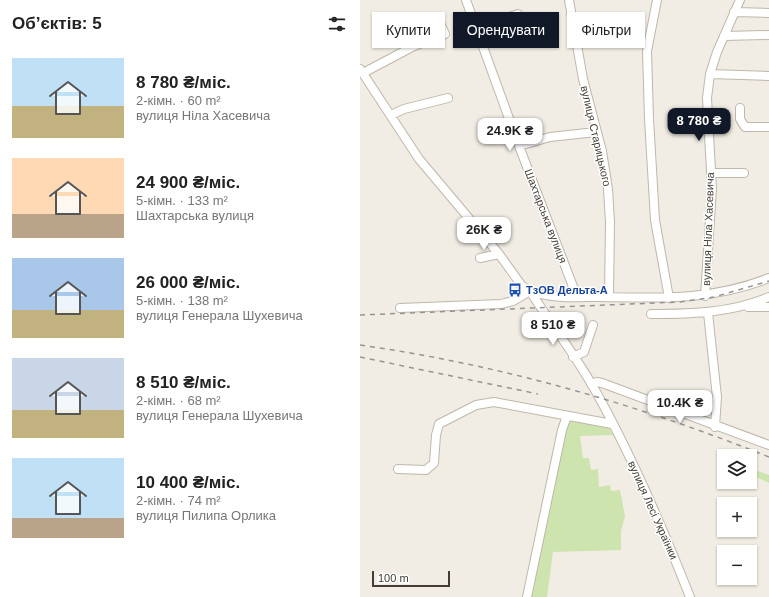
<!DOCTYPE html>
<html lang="uk">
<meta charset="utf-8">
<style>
body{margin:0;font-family:Arial,sans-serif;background:#f6f6f6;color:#222;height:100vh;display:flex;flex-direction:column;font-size:15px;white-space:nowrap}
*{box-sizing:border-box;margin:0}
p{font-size:13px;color:#767676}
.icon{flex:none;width:22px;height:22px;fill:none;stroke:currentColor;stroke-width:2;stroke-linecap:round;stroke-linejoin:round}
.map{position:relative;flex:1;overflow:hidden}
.sheet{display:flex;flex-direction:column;background:#fff;width:360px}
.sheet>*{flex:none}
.guide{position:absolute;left:12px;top:12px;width:337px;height:36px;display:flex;gap:8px}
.fabs{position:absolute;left:357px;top:449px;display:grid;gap:8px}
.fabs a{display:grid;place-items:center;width:40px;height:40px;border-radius:0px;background:#fff;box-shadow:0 1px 3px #0004;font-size:20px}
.scale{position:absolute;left:12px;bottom:10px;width:78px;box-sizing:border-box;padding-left:4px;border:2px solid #433d34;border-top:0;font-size:11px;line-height:14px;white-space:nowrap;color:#433d34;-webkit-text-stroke:3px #fff;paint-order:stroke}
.price{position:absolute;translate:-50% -34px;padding:0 9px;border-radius:8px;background:#fff;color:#222;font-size:13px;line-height:26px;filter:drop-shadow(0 1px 2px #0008)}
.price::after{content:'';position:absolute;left:50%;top:24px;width:12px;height:9px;margin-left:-6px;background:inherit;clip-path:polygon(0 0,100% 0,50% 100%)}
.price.active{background:#111827;color:#fff}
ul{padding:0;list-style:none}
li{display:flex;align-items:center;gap:12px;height:100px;padding:0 12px}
li span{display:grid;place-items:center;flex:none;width:112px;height:80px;border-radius:0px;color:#555}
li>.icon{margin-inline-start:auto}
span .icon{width:48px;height:48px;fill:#fffc;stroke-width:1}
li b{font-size:17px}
h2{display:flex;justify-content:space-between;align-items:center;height:48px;padding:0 12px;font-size:17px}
.tag{padding:0 14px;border-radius:0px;background:#fff;box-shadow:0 1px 3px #0004;font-size:14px;line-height:36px}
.tag.active{background:#111827;color:#fff}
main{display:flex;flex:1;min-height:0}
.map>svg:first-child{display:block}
.forest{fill:url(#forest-firs)}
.green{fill:#cee4ae}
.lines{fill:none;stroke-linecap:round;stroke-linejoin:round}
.minor-casing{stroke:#bfb7aa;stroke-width:10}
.minor{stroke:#fff;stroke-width:8}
.rail{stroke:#949494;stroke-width:1.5;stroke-dasharray:5 5;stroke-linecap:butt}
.labels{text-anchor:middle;stroke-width:3;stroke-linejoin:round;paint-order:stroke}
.street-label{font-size:11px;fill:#433d34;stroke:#fff}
.transit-label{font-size:11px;font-weight:bold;fill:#164399;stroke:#fff;text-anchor:start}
</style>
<main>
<section class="sheet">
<h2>Об’єктів: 5<svg class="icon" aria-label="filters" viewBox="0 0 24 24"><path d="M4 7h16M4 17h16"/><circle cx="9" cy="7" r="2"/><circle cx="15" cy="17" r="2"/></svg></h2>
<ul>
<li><span style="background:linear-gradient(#bfe0f5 60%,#c2b280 0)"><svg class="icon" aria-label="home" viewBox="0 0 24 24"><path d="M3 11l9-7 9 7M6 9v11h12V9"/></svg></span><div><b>8 780 ₴/міс.</b><p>2-кімн. · 60 m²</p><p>вулиця Ніла Хасевича</p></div></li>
<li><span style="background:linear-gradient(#ffd9b3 70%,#b9a48a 0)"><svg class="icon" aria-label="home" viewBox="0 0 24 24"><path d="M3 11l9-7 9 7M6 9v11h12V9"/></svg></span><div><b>24 900 ₴/міс.</b><p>5-кімн. · 133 m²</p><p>Шахтарська вулиця</p></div></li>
<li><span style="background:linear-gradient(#a9c7e8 65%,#c2b280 0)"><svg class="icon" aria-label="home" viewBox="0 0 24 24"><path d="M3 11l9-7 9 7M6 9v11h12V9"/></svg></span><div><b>26 000 ₴/міс.</b><p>5-кімн. · 138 m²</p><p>вулиця Генерала Шухевича</p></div></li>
<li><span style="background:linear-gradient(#c9d6e8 65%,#c2b280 0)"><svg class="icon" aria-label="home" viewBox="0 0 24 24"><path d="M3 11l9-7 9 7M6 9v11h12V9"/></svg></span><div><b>8 510 ₴/міс.</b><p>2-кімн. · 68 m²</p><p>вулиця Генерала Шухевича</p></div></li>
<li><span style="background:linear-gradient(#bfe0f5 75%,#b9a48a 0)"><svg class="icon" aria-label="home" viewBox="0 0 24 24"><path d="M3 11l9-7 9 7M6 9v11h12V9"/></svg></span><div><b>10 400 ₴/міс.</b><p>2-кімн. · 74 m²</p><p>вулиця Пилипа Орлика</p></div></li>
</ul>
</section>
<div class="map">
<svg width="409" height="597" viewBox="0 0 409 597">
<defs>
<pattern id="forest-firs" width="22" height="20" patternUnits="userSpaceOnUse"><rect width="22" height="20" fill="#cee4ae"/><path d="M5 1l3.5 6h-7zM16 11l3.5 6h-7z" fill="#b2c496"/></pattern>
</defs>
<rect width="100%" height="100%" fill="#f1ede4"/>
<path class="forest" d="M 390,468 L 409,475 L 409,483 L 390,474 Z"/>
<path class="green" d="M 206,419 L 247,425 L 253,435 L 220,436 L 223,458 L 229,458 L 231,470 L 238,469 L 239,487 L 250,485 L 251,491 L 260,490 L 265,516 L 261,531 L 261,550 L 193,552 L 187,597 L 167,597 Z"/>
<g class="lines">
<g class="minor-casing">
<path id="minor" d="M 106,0 L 159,146 L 217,297
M 209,0 L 223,79 L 242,151 L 248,189 L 250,222 L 249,297
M 297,0 L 287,51 L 289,119 L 295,220 L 309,298
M 374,12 L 409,13
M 116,29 L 158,14 L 168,43 L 174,41
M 364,36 L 409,35
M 0,69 L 59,159 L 139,254 L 162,286 L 170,291 C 191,324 216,356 235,390 C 272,456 302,526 330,597
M 3,73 L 54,46 L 85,34 L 79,21
M 350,74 L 409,76
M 380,108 L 380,119 L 385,127 L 409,127
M 31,115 L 44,109 L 88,98
M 159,146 L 190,137 L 236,132
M 351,173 L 384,173
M 120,258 L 139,254
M 345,296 L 352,189 L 347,98 L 350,74 L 357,52 L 380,0
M 388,307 L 409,307
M 40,308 L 141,304 L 153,301 L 170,291 C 192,299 217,297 240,297 C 300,298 351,301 409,278
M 348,313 L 357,397 L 355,427
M 291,314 C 332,314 371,313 409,297
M 181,325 L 190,323
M 213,357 L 224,352 L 233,325
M 231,384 L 237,382 L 242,383 L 409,445
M 38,469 L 66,470 L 74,463 L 76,435 L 79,424 L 116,405 L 134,402 L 252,424
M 167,597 L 202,430 L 207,416"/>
</g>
<use href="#minor" class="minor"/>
<path class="rail" d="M 0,315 L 320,302 L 354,297 L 409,281
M 0,345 C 141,365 277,404 409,457
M 0,357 L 178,394"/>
</g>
<defs>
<g id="bus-bare" transform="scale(1.08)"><path d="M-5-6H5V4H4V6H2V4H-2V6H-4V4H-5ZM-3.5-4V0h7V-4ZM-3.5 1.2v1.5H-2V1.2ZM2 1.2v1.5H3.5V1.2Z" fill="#1a4fb4" stroke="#fff" stroke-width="2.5" paint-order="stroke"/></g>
</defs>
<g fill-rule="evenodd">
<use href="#bus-bare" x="155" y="290"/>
</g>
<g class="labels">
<g class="street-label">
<text transform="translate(236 136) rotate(77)" y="4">вулиця Старицького</text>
<text transform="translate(186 216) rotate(69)" y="4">Шахтарська вулиця</text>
<text transform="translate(348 229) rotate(-88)" y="4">вулиця Ніла Хасевича</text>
<text transform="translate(293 510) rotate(66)" y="4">вулиця Лесі Українки</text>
</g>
<g class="transit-label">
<text x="166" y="294">ТзОВ Дельта-А</text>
</g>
</g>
</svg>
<div class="fabs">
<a><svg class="icon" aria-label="layers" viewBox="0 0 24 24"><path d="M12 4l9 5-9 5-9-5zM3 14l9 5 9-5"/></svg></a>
<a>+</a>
<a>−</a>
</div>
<div class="scale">100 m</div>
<b class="price active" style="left:339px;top:142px">8 780 ₴</b>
<b class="price" style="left:150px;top:152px">24.9K ₴</b>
<b class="price" style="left:124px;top:251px">26K ₴</b>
<b class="price" style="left:193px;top:346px">8 510 ₴</b>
<b class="price" style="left:320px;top:424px">10.4K ₴</b>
<div class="guide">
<a class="tag">Купити</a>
<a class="tag active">Орендувати</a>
<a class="tag">Фільтри</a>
</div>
</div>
</main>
